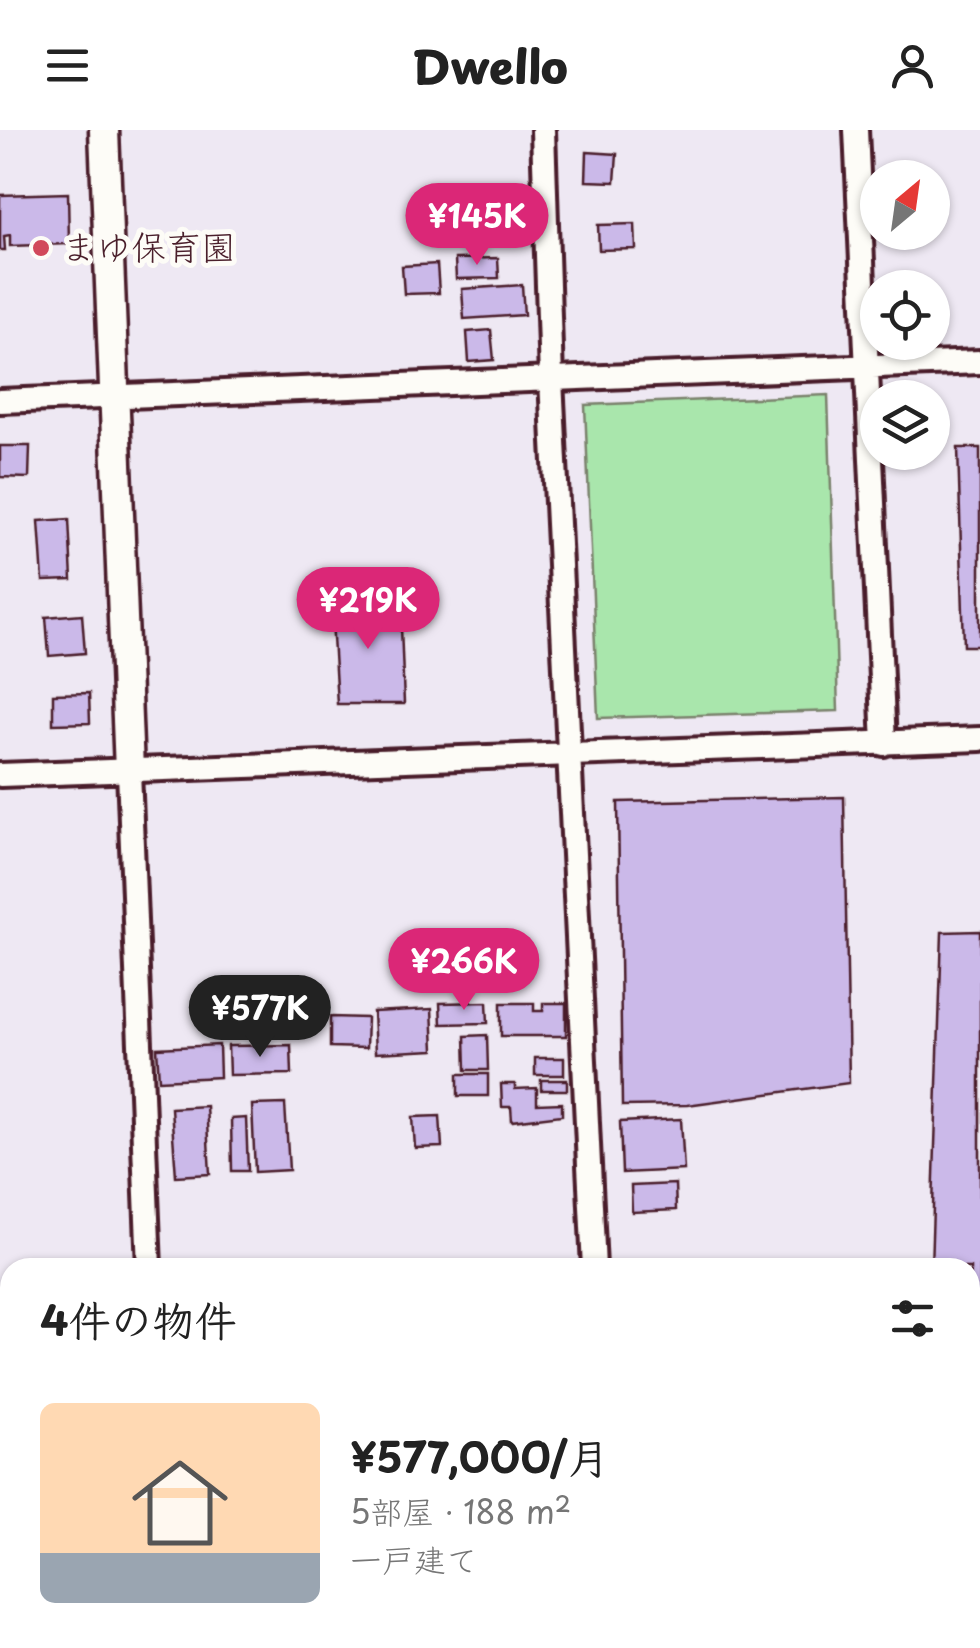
<!DOCTYPE html>
<html lang="ja">
<meta charset="utf-8">
<style>
body{margin:0;font-family:"Playpen Sans","Klee One",sans-serif;background:#f6f6f6;color:#222;height:100vh;display:flex;flex-direction:column;font-size:38px;white-space:nowrap}
*{box-sizing:border-box;margin:0}
p{font-size:32px;color:#767676}
.icon{flex:none;width:55px;height:55px;fill:none;stroke:currentColor;stroke-width:2;stroke-linecap:round;stroke-linejoin:round}
.map{position:relative;flex:1;overflow:hidden}
.sheet{position:absolute;left:0px;top:1128px;width:980px;height:392px;display:flex;flex-direction:column;background:#fff;border-radius:30px 30px 0 0;box-shadow:0 2px 8px #0004}
.sheet>*{flex:none}
.needle{width:65px;rotate:29deg}
.tools{position:absolute;left:860px;top:30px;display:grid;gap:20px}
.tools a{display:grid;place-items:center;width:90px;height:90px;border-radius:50%;background:#fff;box-shadow:0 2px 8px #0004;font-size:50px}
.price{position:absolute;translate:-50% -85px;padding:0 22px;border-radius:35px;background:#db2777;color:#fff;font-size:32px;line-height:65px;filter:drop-shadow(0 2px 5px #0008)}
.price::after{content:'';position:absolute;left:50%;top:60px;width:30px;height:22px;margin-left:-15px;background:inherit;clip-path:polygon(0 0,100% 0,50% 100%)}
.price.active{background:#222;color:#fff}
ul{padding:0;list-style:none}
li{display:flex;align-items:center;gap:30px;height:250px;padding:0 40px}
li span{display:grid;place-items:center;flex:none;width:280px;height:200px;border-radius:15px;color:#555}
li>.icon{margin-inline-start:auto}
span .icon{width:120px;height:120px;fill:#fffc;stroke-width:1}
li b{font-size:42px}
h2{display:flex;justify-content:space-between;align-items:center;height:120px;padding:0 40px;font-size:42px}
header{display:flex;justify-content:space-between;align-items:center;height:130px;padding:0 40px;background:#fff;font-size:45px;font-weight:800}
.map>svg:first-child{display:block}
.green{fill:#a9e6ac;stroke:#7a826c;stroke-width:2.5}
.building{fill:#cbb9e9;stroke:#4a1f2b;stroke-width:2.5}
.lines{fill:none;stroke-linecap:round;stroke-linejoin:round}
.minor-casing{stroke:#4a1f2b;stroke-width:30}
.tertiary-casing{stroke:#4a1f2b;stroke-width:35}
.minor{stroke:#fdfcf7;stroke-width:22}
.tertiary{stroke:#fdfcf7;stroke-width:28}
.poi-dot{fill:#d1495b;stroke:#fdfcf7;stroke-width:4}
.labels{text-anchor:middle;stroke-width:10;stroke-linejoin:round;paint-order:stroke}
.poi-label{font-size:35px;fill:#4a1f2b;stroke:#fdfcf7;text-anchor:start}
</style>
<header><svg class="icon" aria-label="menu" viewBox="0 0 24 24"><path d="M4 6h16M4 12h16M4 18h16"/></svg>Dwello<svg class="icon" aria-label="person" viewBox="0 0 24 24"><circle cx="12" cy="8" r="4"/><path d="M4 21q1-7 8-7t8 7"/></svg></header>
<div class="map">
<svg width="980" height="1518" viewBox="0 0 980 1518">
<rect width="100%" height="100%" fill="#eee8f3"/>
<filter id="ink" filterUnits="userSpaceOnUse"><feTurbulence type="fractalNoise" baseFrequency=".01" numOctaves="2"/><feDisplacementMap in="SourceGraphic" scale="20" xChannelSelector="R" yChannelSelector="G"/><feConvolveMatrix kernelMatrix="1 2 1 2 8 2 1 2 1" color-interpolation-filters="sRGB"/></filter>
<g filter="url(#ink)">
<path class="green" d="M 828,265 L 838,581 L 598,588 L 585,275 Z"/>
<path class="building" d="M 587,22 L 617,24 L 615,52 L 586,51 Z
M 68,63 L 69,114 L 10,116 L 10,105 L 4,106 L 5,120 L 0,120 L 0,65 Z
M 635,94 L 636,119 L 599,120 L 598,95 Z
M 498,128 L 499,148 L 456,149 L 455,129 Z
M 437,134 L 439,163 L 404,164 L 402,136 Z
M 522,155 L 524,185 L 464,189 L 462,159 Z
M 491,200 L 494,230 L 469,232 L 467,202 Z
M 0,316 L 30,316 L 29,348 L 0,347 Z
M 958,318 L 980,318 L 980,516 L 964,516 Z
M 69,389 L 72,450 L 43,451 L 39,391 Z
M 400,470 L 404,574 L 337,574 L 331,473 Z
M 82,484 L 85,523 L 49,526 L 46,487 Z
M 89,563 L 90,593 L 53,594 L 53,564 Z
M 844,667 L 849,953 L 687,975 L 622,976 L 618,672 Z
M 980,801 L 980,1203 L 970,1203 L 970,1138 L 931,1138 L 942,802 Z
M 487,872 L 488,893 L 441,894 L 440,873 Z
M 501,873 L 534,873 L 534,881 L 543,881 L 543,873 L 566,873 L 566,906 L 501,906 Z
M 432,879 L 434,920 L 375,923 L 373,882 Z
M 330,887 L 367,888 L 366,918 L 330,917 Z
M 487,905 L 488,940 L 466,940 L 465,906 Z
M 219,915 L 220,947 L 159,950 L 157,918 Z
M 291,915 L 292,944 L 229,945 L 228,916 Z
M 535,928 L 564,928 L 564,945 L 535,945 Z
M 458,944 L 488,944 L 488,966 L 458,966 Z
M 541,950 L 567,950 L 567,960 L 541,960 Z
M 501,954 L 515,954 L 515,959 L 537,958 L 537,974 L 562,973 L 562,985 L 512,991 L 511,977 L 502,977 Z
M 285,974 L 289,1040 L 255,1042 L 252,975 Z
M 206,976 L 210,1044 L 176,1046 L 171,978 Z
M 440,986 L 442,1017 L 415,1018 L 413,987 Z
M 246,988 L 248,1041 L 232,1041 L 231,989 Z
M 681,989 L 684,1040 L 622,1043 L 620,992 Z
M 675,1054 L 676,1080 L 632,1082 L 631,1056 Z
M 970,1262 L 980,1262 L 980,1357 L 970,1358 Z
M 970,1424 L 980,1424 L 980,1467 L 970,1468 Z
M 63,1510 L 204,1510 L 204,1518 L 64,1518 Z
M 622,1510 L 738,1510 L 738,1518 L 622,1518 Z
M 857,1510 L 875,1510 L 875,1518 L 857,1518 Z"/>
<g class="lines">
<g class="minor-casing">
<path id="minor" d="M 543,0 L 551,249 L 594,1138
M 856,0 L 884,614
M 0,271 L 980,232
M 129,641 L 149,1138
M 0,645 L 980,609"/>
</g>
<g class="tertiary-casing">
<path id="tertiary" d="M 104,0 L 129,641
M 970,1244 L 980,1244
M 0,1292 L 10,1291
M 606,1510 L 607,1518"/>
</g>
<use href="#minor" class="minor"/>
<use href="#tertiary" class="tertiary"/>
</g>
</g>
<circle class="poi-dot" cx="41" cy="118" r="10"/>
<g class="labels">
<g class="poi-label">
<text x="61" y="130">まゆ保育園</text>
</g>
</g>
</svg>
<div class="tools">
<a><svg class="needle" viewBox="-14 -14 28 28"><path d="M0-13l5 13h-10z" fill="#e53935"/><path d="M0 13l5-13h-10z" fill="#767676"/></svg></a>
<a><svg class="icon" aria-label="locate" viewBox="0 0 24 24"><circle cx="12" cy="12" r="6"/><path d="M12 2v4M12 18v4M2 12h4M18 12h4"/></svg></a>
<a><svg class="icon" aria-label="layers" viewBox="0 0 24 24"><path d="M12 4l9 5-9 5-9-5zM3 14l9 5 9-5"/></svg></a>
</div>
<b class="price" style="left:477px;top:138px">¥145K</b>
<b class="price" style="left:368px;top:522px">¥219K</b>
<b class="price" style="left:464px;top:883px">¥266K</b>
<b class="price active" style="left:260px;top:930px">¥577K</b>
<section class="sheet">
<h2>4件の物件<svg class="icon" aria-label="filters" viewBox="0 0 24 24"><path d="M4 7h16M4 17h16"/><circle cx="9" cy="7" r="2"/><circle cx="15" cy="17" r="2"/></svg></h2>
<ul>
<li><span style="background:linear-gradient(#ffd9b3 75%,#9aa5b1 0)"><svg class="icon" aria-label="home" viewBox="0 0 24 24"><path d="M3 11l9-7 9 7M6 9v11h12V9"/></svg></span><div><b>¥577,000/月</b><p>5部屋 · 188 m²</p><p>一戸建て</p></div></li>
</ul>
</section>
</div>
